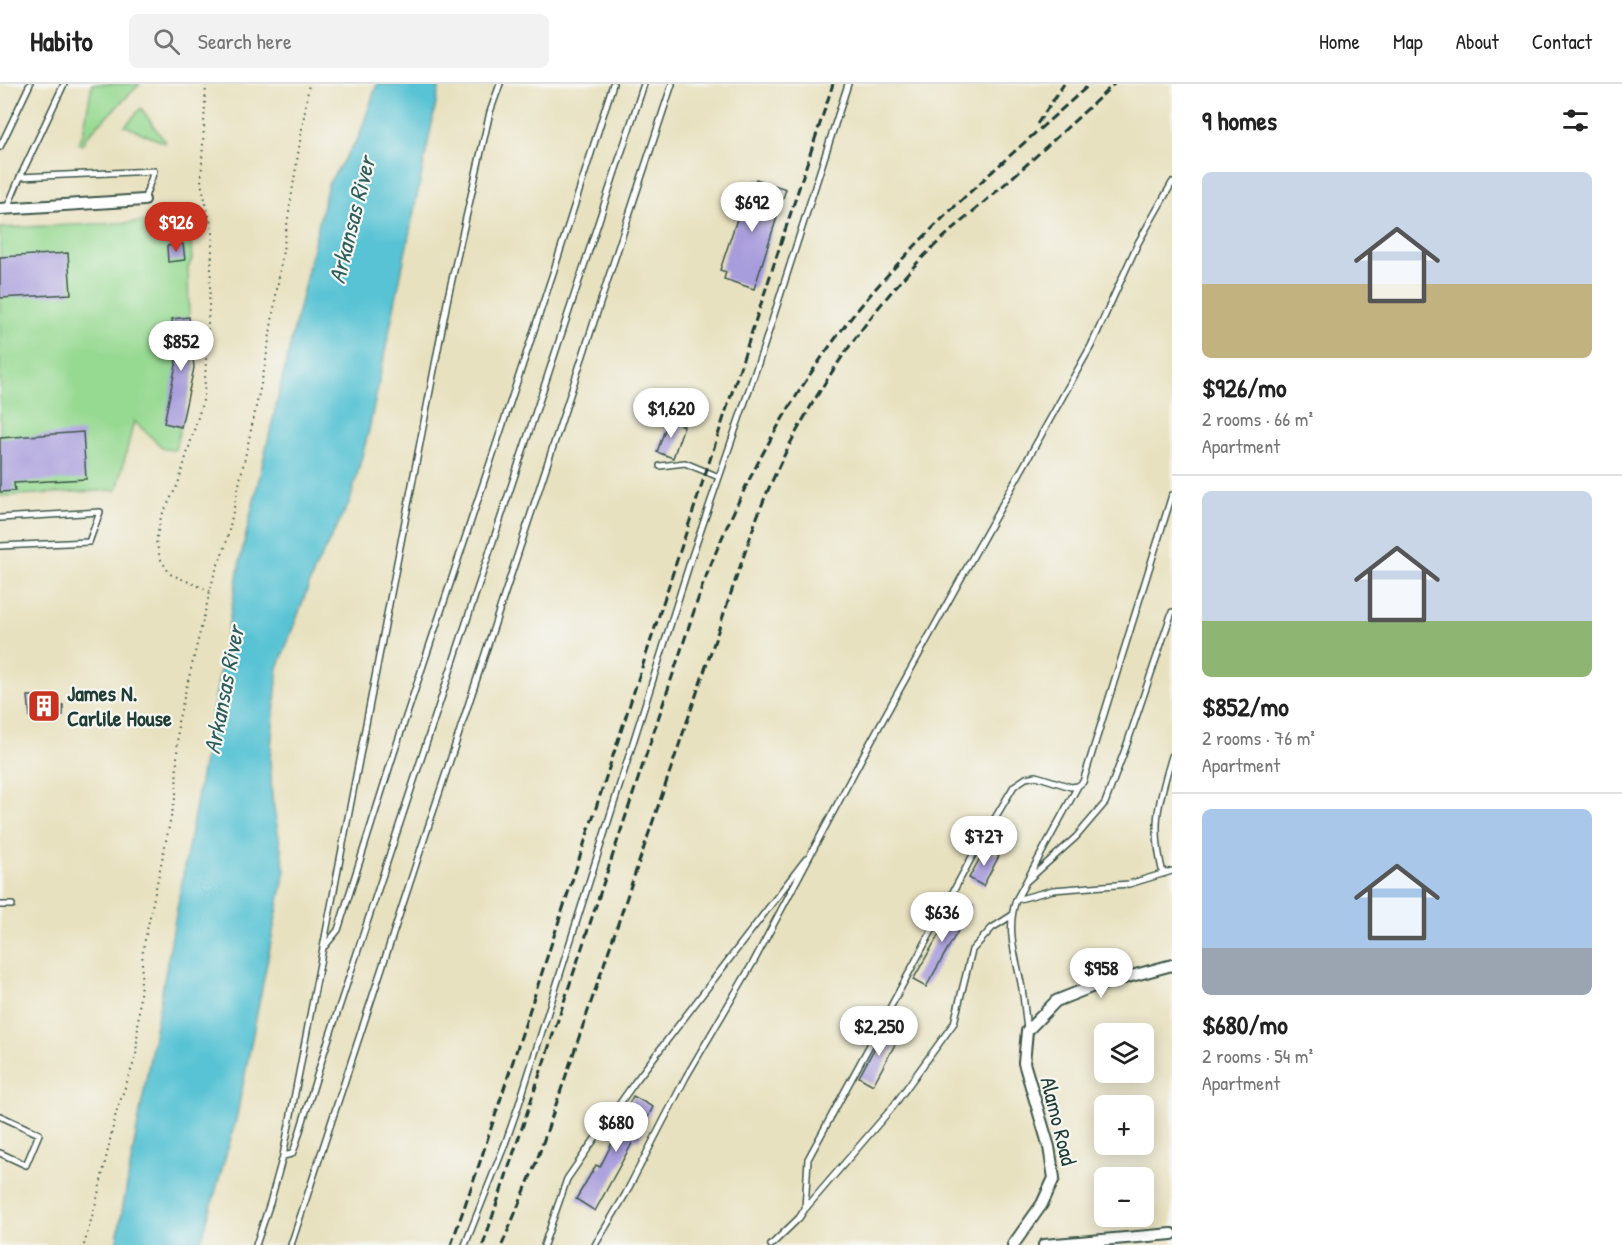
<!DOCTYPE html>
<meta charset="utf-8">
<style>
body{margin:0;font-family:"Patrick Hand",sans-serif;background:#f2f2f2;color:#222;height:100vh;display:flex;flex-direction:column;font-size:22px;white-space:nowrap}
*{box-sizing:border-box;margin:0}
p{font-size:20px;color:#767676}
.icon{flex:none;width:33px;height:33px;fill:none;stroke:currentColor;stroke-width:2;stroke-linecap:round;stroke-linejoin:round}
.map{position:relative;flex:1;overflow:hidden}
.side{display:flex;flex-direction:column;background:#fff;width:450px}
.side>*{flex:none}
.controls{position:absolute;left:1094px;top:939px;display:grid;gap:12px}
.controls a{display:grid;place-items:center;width:60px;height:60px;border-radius:9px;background:#fff;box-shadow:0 3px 15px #0003;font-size:30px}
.price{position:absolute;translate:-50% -51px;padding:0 14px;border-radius:21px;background:#fff;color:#222;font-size:20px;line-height:39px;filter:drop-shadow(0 2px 3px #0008)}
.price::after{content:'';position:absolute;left:50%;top:36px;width:18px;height:14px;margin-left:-9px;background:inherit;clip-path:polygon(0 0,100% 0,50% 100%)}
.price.current{background:#c8321e;color:#fff}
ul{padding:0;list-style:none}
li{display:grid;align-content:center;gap:12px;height:318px;padding:0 30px}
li+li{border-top:2px solid #e0e0e0}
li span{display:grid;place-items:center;height:186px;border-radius:9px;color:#555}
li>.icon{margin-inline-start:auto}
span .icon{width:108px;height:108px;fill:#fffc;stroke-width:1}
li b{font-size:26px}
h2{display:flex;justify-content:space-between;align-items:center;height:72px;padding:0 30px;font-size:26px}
header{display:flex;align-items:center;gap:36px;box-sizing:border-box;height:84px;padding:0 30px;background:#fff;border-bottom:2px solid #e0e0e0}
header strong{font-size:28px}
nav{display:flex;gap:33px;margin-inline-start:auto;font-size:21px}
.search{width:420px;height:54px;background:#f2f2f2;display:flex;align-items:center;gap:15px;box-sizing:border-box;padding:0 21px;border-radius:9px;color:#767676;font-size:22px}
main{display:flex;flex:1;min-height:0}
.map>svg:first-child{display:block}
.green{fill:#96d991;stroke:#5a8b62;stroke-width:1.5}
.water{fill:#59c3d4;stroke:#3c8084;stroke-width:1.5}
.building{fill:#a89ddc}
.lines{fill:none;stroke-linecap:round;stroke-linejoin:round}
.lane-casing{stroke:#3d5649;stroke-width:8}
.street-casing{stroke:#3d5649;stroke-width:14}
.path{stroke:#3d5649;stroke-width:2;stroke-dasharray:1.5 4.5;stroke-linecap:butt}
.lane{stroke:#fff;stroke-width:5}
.street{stroke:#fff;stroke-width:10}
.rail{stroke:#1f3d34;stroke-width:3;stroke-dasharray:9 4.5;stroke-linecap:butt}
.labels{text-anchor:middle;stroke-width:4.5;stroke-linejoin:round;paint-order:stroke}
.poi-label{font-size:22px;font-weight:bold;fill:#1f3d34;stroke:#f6f6f2;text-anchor:start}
.street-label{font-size:22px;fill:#1f3d34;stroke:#f6f6f2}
.water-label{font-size:24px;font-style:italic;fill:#2e5e5c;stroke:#f6f6f2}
</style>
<header>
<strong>Habito</strong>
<div class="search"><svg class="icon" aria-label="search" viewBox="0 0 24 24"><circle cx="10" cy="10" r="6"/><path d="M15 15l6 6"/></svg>Search here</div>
<nav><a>Home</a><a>Map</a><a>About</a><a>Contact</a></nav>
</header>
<main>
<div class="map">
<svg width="1172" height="1161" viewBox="0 0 1172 1161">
<rect width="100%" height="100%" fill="#f6f6f2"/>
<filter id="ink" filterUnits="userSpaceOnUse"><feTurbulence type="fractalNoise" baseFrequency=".0167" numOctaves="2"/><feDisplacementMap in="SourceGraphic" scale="12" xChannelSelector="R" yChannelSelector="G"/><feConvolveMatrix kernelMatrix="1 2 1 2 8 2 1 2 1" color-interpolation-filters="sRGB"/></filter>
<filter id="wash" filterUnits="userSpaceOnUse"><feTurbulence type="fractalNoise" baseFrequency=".008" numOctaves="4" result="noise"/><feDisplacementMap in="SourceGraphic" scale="24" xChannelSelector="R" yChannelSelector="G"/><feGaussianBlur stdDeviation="1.35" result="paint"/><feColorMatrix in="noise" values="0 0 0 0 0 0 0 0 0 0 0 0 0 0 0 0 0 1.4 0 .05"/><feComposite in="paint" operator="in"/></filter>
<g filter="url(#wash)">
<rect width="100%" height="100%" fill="#e8e1bf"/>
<path class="green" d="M 92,0 L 140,0 L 87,52 L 82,61 L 78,59 L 83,50 Z
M 141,24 L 163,55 L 165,56 L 165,59 L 125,42 Z
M 189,133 L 192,175 L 188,184 L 189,233 L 194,284 L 175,366 L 164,365 L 134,337 L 117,406 L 0,412 L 0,144 L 145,138 Z"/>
<path class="water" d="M 377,0 L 440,0 L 369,346 L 350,417 L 315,485 L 278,584 L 270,675 L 272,714 L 285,787 L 236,1036 L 200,1161 L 116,1161 L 241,472 L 328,100 L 359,53 Z"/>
<g id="blocks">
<path class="building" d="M 756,95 L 786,105 L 754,205 L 724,195 L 726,188 L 720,186 L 748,102 L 753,104 Z
M 183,160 L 185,176 L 168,178 L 167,162 Z
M 68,169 L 71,210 L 0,214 L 0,173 Z
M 189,233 L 194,284 L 181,343 L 164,339 L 176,281 L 172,235 Z
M 668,337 L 684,342 L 673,374 L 657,368 Z
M 83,348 L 86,395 L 14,399 L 15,407 L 0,408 L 0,354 Z
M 28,612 L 47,612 L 47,615 L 60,615 L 60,621 L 63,621 L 63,631 L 30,633 Z
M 985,765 L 999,772 L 983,802 L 969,794 Z
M 959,815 L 972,822 L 926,903 L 913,896 Z
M 885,945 L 899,953 L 873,1001 L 859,993 Z
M 633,1012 L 653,1023 L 641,1046 L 643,1047 L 639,1056 L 635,1054 L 595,1127 L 576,1115 L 596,1081 L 600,1083 L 616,1051 L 613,1050 Z"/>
</g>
</g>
<g filter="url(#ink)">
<use href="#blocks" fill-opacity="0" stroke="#3d5649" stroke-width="1.5"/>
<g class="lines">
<g class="lane-casing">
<path id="lane" d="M 0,63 L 30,0
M 20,93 L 64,0
M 7,124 L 20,93 L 154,87 L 144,116
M 660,382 L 685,379 L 719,393
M 0,434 L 100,428 L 89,458 L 0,462
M 1163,790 C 1151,740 1158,720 1172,672
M 1027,797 L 1076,753 L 1105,719 L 1126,663 L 1172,528
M 1016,816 L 1053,806 L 1129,800 L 1172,787
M 0,821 L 12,821
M 325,862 L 338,846 L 393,672 L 554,186 L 613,0
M 1027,946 C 1025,930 1024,914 1021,899 C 1015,870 1006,845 1016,816 L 1078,702
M 0,1032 L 39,1050 L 26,1081 L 0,1069
M 283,1072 L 292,1070 L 295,1063 L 324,969 L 644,0
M 806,1124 L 892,1024 L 954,939 L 972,866 L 992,844 L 1011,832
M 256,1161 L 270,1119 L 283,1072 L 448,213 L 490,28 L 500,0
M 291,1161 L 672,0
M 465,1161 L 505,1060 L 519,1020 L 691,475 L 763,265 L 848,0
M 544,1161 L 567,1095 L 587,1066 L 635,998 L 806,775
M 595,1161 L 625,1111 L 686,993 L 754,877 L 865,668 L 975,469 L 1091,262 L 1138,159 L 1172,99
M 771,1161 L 799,1134 L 805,1125 L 808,1075 L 973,771 L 1014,702 L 1026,694 L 1036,692 L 1071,703 L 1078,702 L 1083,698 L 1172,411"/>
</g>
<g class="street-casing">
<path id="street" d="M 0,125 L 144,116
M 1013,1161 L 1042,1120 L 1054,1094 L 1049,1063 L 1024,979 L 1027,947 L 1056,917 L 1091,903 L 1172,881
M 1044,1161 L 1172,1150"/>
</g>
<path class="path" d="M 206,0 L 201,99 L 213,148 L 204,313 L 178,400 L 161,433 L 156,457 L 160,474 L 170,490 L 210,507
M 84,1161 L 97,1115 L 116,1029 L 136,972 L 143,865 L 176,710 L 178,638 L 214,491 L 226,460 L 265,282 L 309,0"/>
<use href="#lane" class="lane"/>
<use href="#street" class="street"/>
<path class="rail" d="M 1037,40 L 1064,0
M 451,1161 L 477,1087 L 833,0
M 483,1161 L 702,503 C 739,406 790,310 855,229 C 924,144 1009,73 1090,0
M 502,1161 L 536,1079 L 756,436 C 790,345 851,249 918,178 C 945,150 977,125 1006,99 C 1043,66 1079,33 1114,0"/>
</g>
</g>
<defs>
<g id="building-square" transform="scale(1.725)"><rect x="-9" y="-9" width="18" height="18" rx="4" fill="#c8321e" stroke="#f6f6f2"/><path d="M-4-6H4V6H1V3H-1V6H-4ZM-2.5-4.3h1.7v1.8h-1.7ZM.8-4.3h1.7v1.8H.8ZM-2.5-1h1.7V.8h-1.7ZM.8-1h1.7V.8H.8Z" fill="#fff"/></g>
</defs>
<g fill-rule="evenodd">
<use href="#building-square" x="44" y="622"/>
</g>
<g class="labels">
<g class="poi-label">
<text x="67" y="617">James N.<tspan x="67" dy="25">Carlile House</tspan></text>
</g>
<g class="street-label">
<text transform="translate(1059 1037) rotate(76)" y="8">Alamo Road</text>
</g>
<g class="water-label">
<text transform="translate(352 136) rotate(-76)" y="8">Arkansas River</text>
<text transform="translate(224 606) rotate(-79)" y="8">Arkansas River</text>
</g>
</g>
</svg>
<div class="controls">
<a><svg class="icon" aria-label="layers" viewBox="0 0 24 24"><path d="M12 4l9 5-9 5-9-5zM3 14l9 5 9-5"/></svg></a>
<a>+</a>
<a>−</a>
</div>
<b class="price" style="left:752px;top:149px">$692</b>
<b class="price current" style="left:176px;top:169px">$926</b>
<b class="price" style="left:181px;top:288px">$852</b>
<b class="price" style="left:671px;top:355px">$1,620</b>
<b class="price" style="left:984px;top:783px">$727</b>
<b class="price" style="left:942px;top:859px">$636</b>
<b class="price" style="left:1101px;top:915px">$958</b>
<b class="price" style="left:879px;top:973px">$2,250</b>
<b class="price" style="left:616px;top:1069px">$680</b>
</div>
<section class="side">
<h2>9 homes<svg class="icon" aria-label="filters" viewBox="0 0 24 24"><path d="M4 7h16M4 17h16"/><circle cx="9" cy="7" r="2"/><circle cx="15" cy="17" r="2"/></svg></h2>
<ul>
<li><span style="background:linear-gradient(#c9d6e8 60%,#c2b280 0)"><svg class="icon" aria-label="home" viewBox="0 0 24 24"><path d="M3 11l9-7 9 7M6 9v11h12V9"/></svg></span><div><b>$926/mo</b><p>2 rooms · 66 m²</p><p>Apartment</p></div></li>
<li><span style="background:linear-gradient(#c9d6e8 70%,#8fb573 0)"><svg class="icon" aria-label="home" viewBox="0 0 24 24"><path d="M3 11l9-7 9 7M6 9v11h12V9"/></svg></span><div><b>$852/mo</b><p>2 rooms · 76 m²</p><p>Apartment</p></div></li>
<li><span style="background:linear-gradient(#a9c7e8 75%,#9aa5b1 0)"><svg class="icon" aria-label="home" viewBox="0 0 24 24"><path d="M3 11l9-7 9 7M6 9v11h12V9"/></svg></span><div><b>$680/mo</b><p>2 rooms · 54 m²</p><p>Apartment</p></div></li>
</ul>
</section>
</main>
